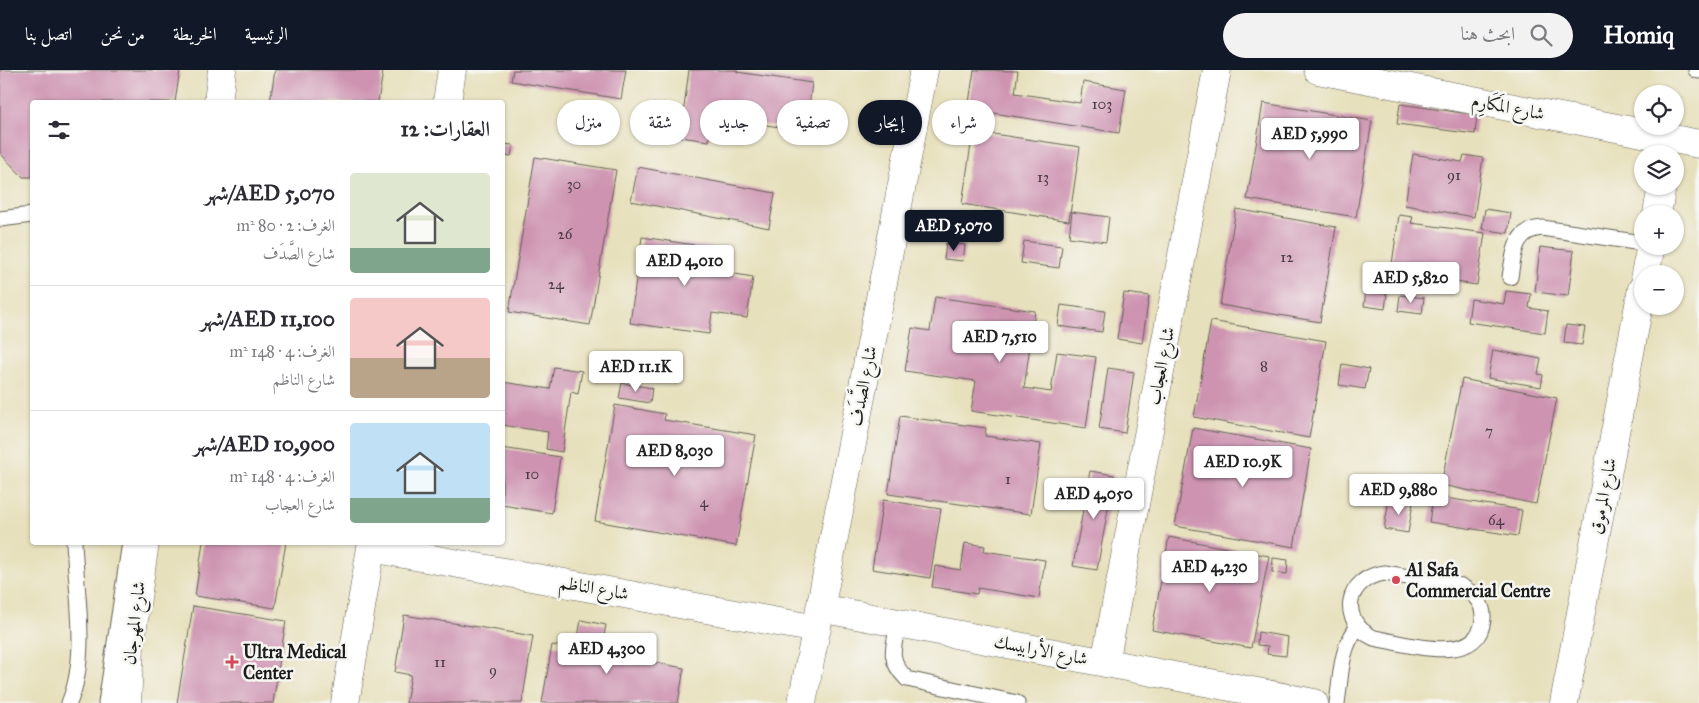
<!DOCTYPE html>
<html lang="ar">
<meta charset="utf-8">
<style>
body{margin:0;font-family:"IM FELL Great Primer",Amiri,serif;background:#f2f2f3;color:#2b2b33;direction:rtl;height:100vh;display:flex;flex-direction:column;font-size:19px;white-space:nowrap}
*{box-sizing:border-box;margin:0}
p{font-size:16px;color:#7c7c81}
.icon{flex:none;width:28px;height:28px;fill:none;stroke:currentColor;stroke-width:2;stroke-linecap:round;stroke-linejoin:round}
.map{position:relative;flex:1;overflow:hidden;direction:ltr}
.sheet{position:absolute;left:30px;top:30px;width:475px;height:445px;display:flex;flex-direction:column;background:#fff;border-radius:5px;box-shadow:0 1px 4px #0004;direction:rtl}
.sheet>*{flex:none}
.guide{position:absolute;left:520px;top:30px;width:475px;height:45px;direction:rtl;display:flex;gap:10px}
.buttons{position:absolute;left:1634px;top:15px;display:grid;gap:10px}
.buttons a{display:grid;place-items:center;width:50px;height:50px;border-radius:50%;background:#fff;box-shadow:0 1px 4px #0004;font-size:25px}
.price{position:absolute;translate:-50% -42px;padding:0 11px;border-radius:5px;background:#fff;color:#222;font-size:16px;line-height:32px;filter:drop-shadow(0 1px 2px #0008)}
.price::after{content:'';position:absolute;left:50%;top:30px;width:15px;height:11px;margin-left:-8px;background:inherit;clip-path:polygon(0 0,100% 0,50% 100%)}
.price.selected{background:#111827;color:#fff}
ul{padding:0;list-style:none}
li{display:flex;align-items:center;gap:15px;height:125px;padding:0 15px}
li+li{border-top:1px solid #e1e1e2}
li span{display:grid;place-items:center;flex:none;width:140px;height:100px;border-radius:5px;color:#555}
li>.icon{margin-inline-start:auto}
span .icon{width:60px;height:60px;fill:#fffc;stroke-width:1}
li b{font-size:21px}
h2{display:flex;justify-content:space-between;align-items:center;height:60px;padding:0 15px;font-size:21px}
.pill{padding:0 18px;border-radius:22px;background:#fff;box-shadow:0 1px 4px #0004;font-size:18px;line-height:45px}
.pill.selected{background:#111827;color:#fff}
header{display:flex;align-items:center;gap:30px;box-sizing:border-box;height:70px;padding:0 25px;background:#111827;color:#fff}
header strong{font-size:24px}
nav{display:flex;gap:28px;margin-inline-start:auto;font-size:18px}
.search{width:350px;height:45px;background:#f2f2f3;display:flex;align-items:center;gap:12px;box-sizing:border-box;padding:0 18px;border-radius:28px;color:#7c7c81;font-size:19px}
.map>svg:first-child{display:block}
.building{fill:#cd93b0}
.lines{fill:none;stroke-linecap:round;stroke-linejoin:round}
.service-casing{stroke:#636154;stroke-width:17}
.minor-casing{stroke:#636154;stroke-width:29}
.service{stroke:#fff;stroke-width:15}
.minor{stroke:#fff;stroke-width:28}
.poi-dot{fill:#d1495b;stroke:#f6f6f2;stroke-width:2}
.labels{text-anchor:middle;stroke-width:5;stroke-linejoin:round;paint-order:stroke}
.number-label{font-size:15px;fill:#483a41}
.street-label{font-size:18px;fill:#1c1c1c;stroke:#f6f6f2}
.poi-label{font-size:18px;font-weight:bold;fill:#1c1c1c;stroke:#f6f6f2;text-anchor:start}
</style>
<header>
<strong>Homiq</strong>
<div class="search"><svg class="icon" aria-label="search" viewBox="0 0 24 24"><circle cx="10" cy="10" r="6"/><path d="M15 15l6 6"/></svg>ابحث هنا</div>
<nav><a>الرئيسية</a><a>الخريطة</a><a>من نحن</a><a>اتصل بنا</a></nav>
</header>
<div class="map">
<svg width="1699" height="633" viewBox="0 0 1699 633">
<rect width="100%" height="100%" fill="#f6f6f2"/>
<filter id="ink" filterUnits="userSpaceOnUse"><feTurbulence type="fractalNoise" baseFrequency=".02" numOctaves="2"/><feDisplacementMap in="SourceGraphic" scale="10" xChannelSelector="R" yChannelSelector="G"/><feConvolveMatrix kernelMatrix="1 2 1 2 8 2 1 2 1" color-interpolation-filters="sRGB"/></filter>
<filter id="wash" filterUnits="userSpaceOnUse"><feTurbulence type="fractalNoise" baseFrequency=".0096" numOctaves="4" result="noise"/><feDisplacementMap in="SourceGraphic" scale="20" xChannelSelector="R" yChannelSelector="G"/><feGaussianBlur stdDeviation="1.12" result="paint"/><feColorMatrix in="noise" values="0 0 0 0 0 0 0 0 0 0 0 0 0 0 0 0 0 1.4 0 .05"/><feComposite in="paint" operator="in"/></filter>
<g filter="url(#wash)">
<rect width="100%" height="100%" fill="#e7e0bc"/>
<g id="blocks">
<path class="building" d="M 0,0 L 180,0 L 175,32 L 32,32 L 32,107 L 23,107 L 0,83 Z
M 275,0 L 372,0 L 383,2 L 378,32 L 270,32 Z
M 513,0 L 626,0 L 621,29 L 511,11 Z
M 689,0 L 737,0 L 737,2 L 812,13 L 806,61 L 713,47 L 709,71 L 680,67 Z
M 974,0 L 1018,1 L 1015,23 L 1080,33 L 1083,12 L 1126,19 L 1119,63 L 968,39 Z
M 1263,33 L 1372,51 L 1356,147 L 1247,129 Z
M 1400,34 L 1477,45 L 1475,64 L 1397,54 Z
M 973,61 L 1080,77 L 1069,151 L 962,134 Z
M 502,74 L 513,75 L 511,86 L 502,85 Z
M 1413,84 L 1462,92 L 1464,85 L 1483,88 L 1474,147 L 1405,135 Z
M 535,87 L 616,100 L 590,255 L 509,242 Z
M 638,97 L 775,123 L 769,158 L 631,131 Z
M 1236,139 L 1336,157 L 1320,252 L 1220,235 Z
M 1485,139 L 1511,143 L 1508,163 L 1482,159 Z
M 1072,142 L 1109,147 L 1106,172 L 1069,167 Z
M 1399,145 L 1413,147 L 1411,153 L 1485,163 L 1477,215 L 1404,205 L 1402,216 L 1389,215 Z
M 642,167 L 721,179 L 717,201 L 753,207 L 747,248 L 712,243 L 709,264 L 630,253 Z
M 1024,171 L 1062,176 L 1059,198 L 1021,193 Z
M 946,173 L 965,175 L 963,191 L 944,189 Z
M 1540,177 L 1574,181 L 1568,226 L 1535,222 Z
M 1366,220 L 1387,224 L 1385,239 L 1364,236 Z
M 1506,221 L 1531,224 L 1529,238 L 1548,241 L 1545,263 L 1468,252 L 1471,229 L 1504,234 Z
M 1124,223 L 1149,226 L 1142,273 L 1117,269 Z
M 1400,225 L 1424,228 L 1422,244 L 1398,241 Z
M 935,227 L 1035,241 L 1024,318 L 1051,322 L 1057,282 L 1096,287 L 1086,358 L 971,341 L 976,311 L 905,301 L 912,258 L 930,261 Z
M 1061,235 L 1105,241 L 1102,262 L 1058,256 Z
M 1211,251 L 1326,271 L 1309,368 L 1194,347 Z
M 1566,255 L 1585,257 L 1582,275 L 1564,273 Z
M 1493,280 L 1541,289 L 1538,304 L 1543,305 L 1541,317 L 1488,308 Z
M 1342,294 L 1369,299 L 1365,319 L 1339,315 Z
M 554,297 L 582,301 L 578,324 L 571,322 L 562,382 L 546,379 L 548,362 L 502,355 L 502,312 L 550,319 Z
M 1108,298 L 1134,302 L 1125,363 L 1099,359 Z
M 1462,309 L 1557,328 L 1536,434 L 1441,415 Z
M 622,313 L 652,318 L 650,333 L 619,328 Z
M 615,335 L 665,344 L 664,350 L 756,365 L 736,476 L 595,451 Z
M 900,346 L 986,358 L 985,366 L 1041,374 L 1031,444 L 888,424 Z
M 1193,358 L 1311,379 L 1294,477 L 1175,456 Z
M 502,378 L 560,387 L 552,443 L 502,435 Z
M 1090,401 L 1114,405 L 1097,500 L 1073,496 Z
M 1433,426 L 1522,440 L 1518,466 L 1429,452 Z
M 1389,429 L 1413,433 L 1408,463 L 1384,459 Z
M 883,430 L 941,439 L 930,508 L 872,499 Z
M 1169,467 L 1269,486 L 1251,578 L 1152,560 Z
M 203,472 L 286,472 L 275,538 L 195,526 Z
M 965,473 L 985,476 L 984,481 L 1045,490 L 1039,528 L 978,518 L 977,524 L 932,517 L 935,496 L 961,500 Z
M 1273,488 L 1288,490 L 1287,504 L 1272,502 Z
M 193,536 L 286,551 L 273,633 L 177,633 Z
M 404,545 L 533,566 L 522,633 L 406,633 L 411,605 L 395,602 Z
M 581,550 L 606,555 L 601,583 L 684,598 L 678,633 L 542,633 L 552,575 L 576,579 Z
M 1258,562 L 1288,567 L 1286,586 L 1267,584 L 1268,576 L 1257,575 Z"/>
</g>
</g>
<g filter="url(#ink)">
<use href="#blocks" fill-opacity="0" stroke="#636154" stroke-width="1"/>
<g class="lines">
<g class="service-casing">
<path id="service" d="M 1696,0 L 1699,1
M 0,149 L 32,145
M 1510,207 C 1514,183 1514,160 1542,158 L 1642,173
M 1385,503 L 1461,516 C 1474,523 1484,533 1483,549 C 1479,598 1404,573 1374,568 C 1337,551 1346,507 1385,503 Z
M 899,553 C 893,577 887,590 907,609 L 1017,633
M 69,633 C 89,586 76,522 74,472
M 106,633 L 130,472
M 1337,633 C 1341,608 1340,577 1358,557"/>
</g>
<g class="minor-casing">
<path id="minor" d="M 1318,0 L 1699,74
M 218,32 L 222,0
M 447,32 L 452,0
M 1657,144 L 1662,116
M 1645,204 L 1651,176
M 371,478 L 817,559
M 820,538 L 1314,633
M 1105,593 L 1217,0
M 127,633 L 130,576 L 145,472
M 345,633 L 372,472
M 802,633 L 924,0
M 1564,633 L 1642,219"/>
</g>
<use href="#service" class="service"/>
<use href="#minor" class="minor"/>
</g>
</g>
<g class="poi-dot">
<circle cx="1396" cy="510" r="5"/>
<path d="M229.5 584.5h5v5h5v5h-5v5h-5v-5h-5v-5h5z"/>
</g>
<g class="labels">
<g class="number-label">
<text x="1102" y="39">103</text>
<text x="1454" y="110">91</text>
<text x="1043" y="112">13</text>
<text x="574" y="119">30</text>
<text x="565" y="169">26</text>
<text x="1287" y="192">12</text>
<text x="556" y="219">24</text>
<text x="1264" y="301">8</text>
<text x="1489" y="366">7</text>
<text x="532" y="409">10</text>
<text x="1008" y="414">1</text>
<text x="704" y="437">4</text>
<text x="1496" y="455">64</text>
<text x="440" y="597">11</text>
<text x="493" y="605">9</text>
</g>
<g class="street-label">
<text transform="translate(1508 37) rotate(11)" y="6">شارع المَكَارِم</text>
<text transform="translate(1161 296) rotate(-79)" y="6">شارع العجاب</text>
<text transform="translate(863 316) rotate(-79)" y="6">شارع الصَّدَف</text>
<text transform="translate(1603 426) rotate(-79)" y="6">شارع المرموق</text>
<text transform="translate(594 518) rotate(10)" y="6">شارع الناظم</text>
<text transform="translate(134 553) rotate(-83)" y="6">شارع المهرجان</text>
<text transform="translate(1041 580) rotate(11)" y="6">شارع الأرابيسك</text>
</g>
<g class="poi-label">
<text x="1406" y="506">Al Safa<tspan x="1406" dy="21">Commercial Centre</tspan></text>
<text x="243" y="588">Ultra Medical<tspan x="243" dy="21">Center</tspan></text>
</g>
</g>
</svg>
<div class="buttons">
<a><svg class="icon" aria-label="locate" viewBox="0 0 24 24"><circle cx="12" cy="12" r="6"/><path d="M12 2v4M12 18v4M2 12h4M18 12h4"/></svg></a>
<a><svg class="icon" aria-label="layers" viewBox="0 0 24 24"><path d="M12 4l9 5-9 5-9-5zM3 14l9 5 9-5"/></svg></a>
<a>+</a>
<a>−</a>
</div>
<b class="price" style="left:1310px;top:90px">AED 5,990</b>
<b class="price selected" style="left:954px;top:182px">AED 5,070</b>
<b class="price" style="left:685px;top:217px">AED 4,010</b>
<b class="price" style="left:1411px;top:234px">AED 5,820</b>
<b class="price" style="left:1000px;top:293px">AED 7,510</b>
<b class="price" style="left:636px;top:323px">AED 11.1K</b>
<b class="price" style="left:675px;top:407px">AED 8,030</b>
<b class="price" style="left:1243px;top:418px">AED 10.9K</b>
<b class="price" style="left:1399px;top:446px">AED 9,880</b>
<b class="price" style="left:1094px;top:450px">AED 4,050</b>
<b class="price" style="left:1210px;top:523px">AED 4,230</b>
<b class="price" style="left:607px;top:605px">AED 4,300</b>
<div class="guide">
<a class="pill">شراء</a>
<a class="pill selected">إيجار</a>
<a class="pill">تصفية</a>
<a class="pill">جديد</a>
<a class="pill">شقة</a>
<a class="pill">منزل</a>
</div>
<section class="sheet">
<h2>العقارات: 12<svg class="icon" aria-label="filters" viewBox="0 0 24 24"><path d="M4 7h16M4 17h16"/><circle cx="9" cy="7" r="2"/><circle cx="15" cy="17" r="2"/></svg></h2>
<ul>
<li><span style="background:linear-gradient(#dfe7d0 75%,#7fa58c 0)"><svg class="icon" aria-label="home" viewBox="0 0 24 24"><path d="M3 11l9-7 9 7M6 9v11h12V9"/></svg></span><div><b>AED 5,070/شهر</b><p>الغرف: 2 · 80 m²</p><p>شارع الصَّدَف</p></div></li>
<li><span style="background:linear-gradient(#f6c9c9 60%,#b9a48a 0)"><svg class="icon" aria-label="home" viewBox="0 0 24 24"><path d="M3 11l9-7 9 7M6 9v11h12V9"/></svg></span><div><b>AED 11,100/شهر</b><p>الغرف: 4 · 148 m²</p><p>شارع الناظم</p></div></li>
<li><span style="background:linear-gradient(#bfe0f5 75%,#7fa58c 0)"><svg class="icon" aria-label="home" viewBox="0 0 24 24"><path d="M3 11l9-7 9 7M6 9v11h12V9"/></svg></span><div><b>AED 10,900/شهر</b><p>الغرف: 4 · 148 m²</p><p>شارع العجاب</p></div></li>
</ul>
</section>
</div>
